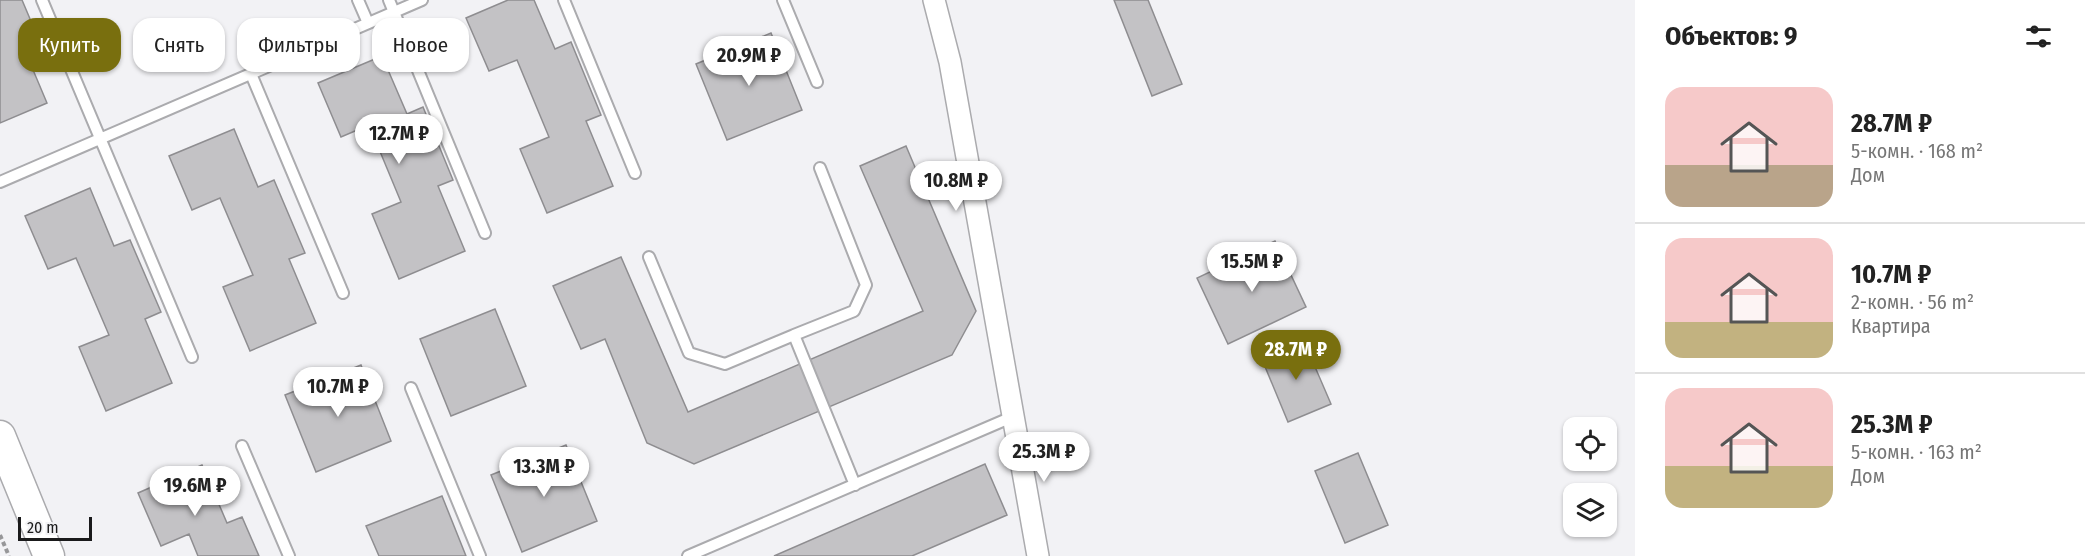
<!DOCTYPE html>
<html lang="ru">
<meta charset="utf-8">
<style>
body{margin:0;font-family:"Fira Sans Condensed",sans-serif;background:#f6f6f6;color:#222;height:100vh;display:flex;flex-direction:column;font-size:22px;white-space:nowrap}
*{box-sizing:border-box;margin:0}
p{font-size:20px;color:#767676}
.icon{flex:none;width:33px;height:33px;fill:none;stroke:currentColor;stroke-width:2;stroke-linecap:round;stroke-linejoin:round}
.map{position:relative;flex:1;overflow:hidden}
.details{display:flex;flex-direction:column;background:#fff;width:450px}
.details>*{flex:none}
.hud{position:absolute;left:18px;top:18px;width:570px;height:54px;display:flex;gap:12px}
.controls{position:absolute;left:1563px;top:417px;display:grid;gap:12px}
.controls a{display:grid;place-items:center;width:54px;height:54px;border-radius:12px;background:#fff;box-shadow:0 2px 4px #0004;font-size:30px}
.scale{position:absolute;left:18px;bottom:15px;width:74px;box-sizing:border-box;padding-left:6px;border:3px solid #1a1a1b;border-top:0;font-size:16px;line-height:21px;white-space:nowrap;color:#1a1a1b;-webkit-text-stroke:4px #f2f2f5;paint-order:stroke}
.price{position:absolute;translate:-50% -51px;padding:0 14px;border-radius:21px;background:#fff;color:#222;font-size:20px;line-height:39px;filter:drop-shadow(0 2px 3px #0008)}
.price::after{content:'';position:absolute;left:50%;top:36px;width:18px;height:14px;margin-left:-9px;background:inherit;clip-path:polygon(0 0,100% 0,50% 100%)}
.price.current{background:#796f0e;color:#fff}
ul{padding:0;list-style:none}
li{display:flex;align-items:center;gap:18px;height:150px;padding:0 30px}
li+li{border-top:2px solid #e0e0e0}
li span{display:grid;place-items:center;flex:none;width:168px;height:120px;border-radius:18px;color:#555}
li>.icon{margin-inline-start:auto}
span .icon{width:72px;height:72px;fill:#fffc;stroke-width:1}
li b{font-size:26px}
h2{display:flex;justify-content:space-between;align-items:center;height:72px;padding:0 30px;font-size:26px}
.tag{padding:0 21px;border-radius:18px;background:#fff;box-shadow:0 2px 4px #0004;font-size:21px;line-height:54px}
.tag.current{background:#796f0e;color:#fff}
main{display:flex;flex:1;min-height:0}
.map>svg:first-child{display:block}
.building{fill:#c3c2c5;stroke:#8e8d90;stroke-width:1.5}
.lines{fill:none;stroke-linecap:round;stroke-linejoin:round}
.lane-casing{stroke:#ababae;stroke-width:14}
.street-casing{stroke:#ababae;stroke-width:24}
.secondary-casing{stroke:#ababae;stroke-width:33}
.path{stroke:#979799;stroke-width:4;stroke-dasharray:4.5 3;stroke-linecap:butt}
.lane{stroke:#fff;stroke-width:10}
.street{stroke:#fff;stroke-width:21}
.secondary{stroke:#fff;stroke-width:30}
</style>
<main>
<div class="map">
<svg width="1635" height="556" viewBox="0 0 1635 556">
<rect width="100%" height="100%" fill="#f2f2f5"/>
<path class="building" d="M 0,0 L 22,0 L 36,33 L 20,39 L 47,103 L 0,123 Z
M 508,0 L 534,0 L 555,49 L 571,42 L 601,115 L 586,121 L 613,186 L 547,213 L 520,149 L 549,137 L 517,60 L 489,71 L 466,18 Z
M 1114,0 L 1148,0 L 1182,84 L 1152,96 Z
M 771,33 L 802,110 L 727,140 L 696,64 Z
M 382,56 L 407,114 L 423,107 L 453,180 L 438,186 L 465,251 L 399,279 L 372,214 L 401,202 L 369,125 L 341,137 L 318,83 Z
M 234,129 L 258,187 L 274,180 L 305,253 L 289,259 L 316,323 L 250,351 L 223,287 L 253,275 L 220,198 L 192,210 L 169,156 Z
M 906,146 L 976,311 L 952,355 L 694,464 L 647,443 L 605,339 L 581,349 L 553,286 L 621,257 L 688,412 L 923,311 L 860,166 Z
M 90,188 L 114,246 L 130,240 L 161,312 L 145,319 L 172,383 L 106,411 L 79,347 L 109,335 L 76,258 L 48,269 L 25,216 Z
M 1275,241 L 1306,307 L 1228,344 L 1197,278 Z
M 495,309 L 526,386 L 451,416 L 420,339 Z
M 1303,339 L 1331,404 L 1288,422 L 1261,357 Z
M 361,365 L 391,441 L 316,472 L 285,395 Z
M 566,445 L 597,521 L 522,552 L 491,475 Z
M 1358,453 L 1388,525 L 1345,543 L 1315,471 Z
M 985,464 L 1007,515 L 912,556 L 774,556 Z
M 202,465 L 227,523 L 242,517 L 259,556 L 198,556 L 189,534 L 161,546 L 138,493 Z
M 442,496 L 466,556 L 379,556 L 366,526 Z"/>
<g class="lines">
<g class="lane-casing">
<path id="lane" d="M 42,0 L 192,357
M 358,0 L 368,23
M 389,0 L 485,233
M 564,0 L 635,173
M 783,0 L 817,82
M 251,74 L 343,293
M 820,168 L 866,285 L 854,311 L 794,335 L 855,485
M 0,182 L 422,0
M 649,257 L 689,353 L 725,364 L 794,335
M 411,388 L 480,556
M 242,446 L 289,556
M 688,556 L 1012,417"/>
</g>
<g class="street-casing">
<path id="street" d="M 934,0 L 950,62 L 1038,556"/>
</g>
<g class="secondary-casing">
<path id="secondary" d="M 0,436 L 49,556"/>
</g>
<path class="path" d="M 0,535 L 9,556"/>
<use href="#lane" class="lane"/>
<use href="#street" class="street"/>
<use href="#secondary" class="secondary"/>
</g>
</svg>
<div class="controls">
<a><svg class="icon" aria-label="locate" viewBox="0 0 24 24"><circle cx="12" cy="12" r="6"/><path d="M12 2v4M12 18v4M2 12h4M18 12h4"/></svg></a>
<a><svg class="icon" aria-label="layers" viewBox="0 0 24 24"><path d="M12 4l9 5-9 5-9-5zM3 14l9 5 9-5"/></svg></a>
</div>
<div class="scale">20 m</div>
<b class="price" style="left:749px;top:87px">20.9M ₽</b>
<b class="price" style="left:399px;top:165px">12.7M ₽</b>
<b class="price" style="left:956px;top:212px">10.8M ₽</b>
<b class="price" style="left:1252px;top:293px">15.5M ₽</b>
<b class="price current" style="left:1296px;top:381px">28.7M ₽</b>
<b class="price" style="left:338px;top:418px">10.7M ₽</b>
<b class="price" style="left:1044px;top:483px">25.3M ₽</b>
<b class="price" style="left:544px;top:498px">13.3M ₽</b>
<b class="price" style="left:195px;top:517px">19.6M ₽</b>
<div class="hud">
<a class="tag current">Купить</a>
<a class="tag">Снять</a>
<a class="tag">Фильтры</a>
<a class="tag">Новое</a>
</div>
</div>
<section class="details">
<h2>Объектов: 9<svg class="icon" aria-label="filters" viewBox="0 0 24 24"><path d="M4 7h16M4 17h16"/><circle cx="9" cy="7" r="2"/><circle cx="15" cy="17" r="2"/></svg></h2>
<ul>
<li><span style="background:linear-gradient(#f6c9c9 65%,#b9a48a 0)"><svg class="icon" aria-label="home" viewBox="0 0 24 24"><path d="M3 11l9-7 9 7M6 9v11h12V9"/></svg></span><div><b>28.7M ₽</b><p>5-комн. · 168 m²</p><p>Дом</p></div></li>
<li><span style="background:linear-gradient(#f6c9c9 70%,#c2b280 0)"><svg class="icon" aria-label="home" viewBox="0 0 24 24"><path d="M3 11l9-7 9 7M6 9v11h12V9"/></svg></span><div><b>10.7M ₽</b><p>2-комн. · 56 m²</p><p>Квартира</p></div></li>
<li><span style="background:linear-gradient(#f6c9c9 65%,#c2b280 0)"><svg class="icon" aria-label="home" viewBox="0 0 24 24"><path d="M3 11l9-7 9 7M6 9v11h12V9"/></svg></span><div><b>25.3M ₽</b><p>5-комн. · 163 m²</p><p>Дом</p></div></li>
</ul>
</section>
</main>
